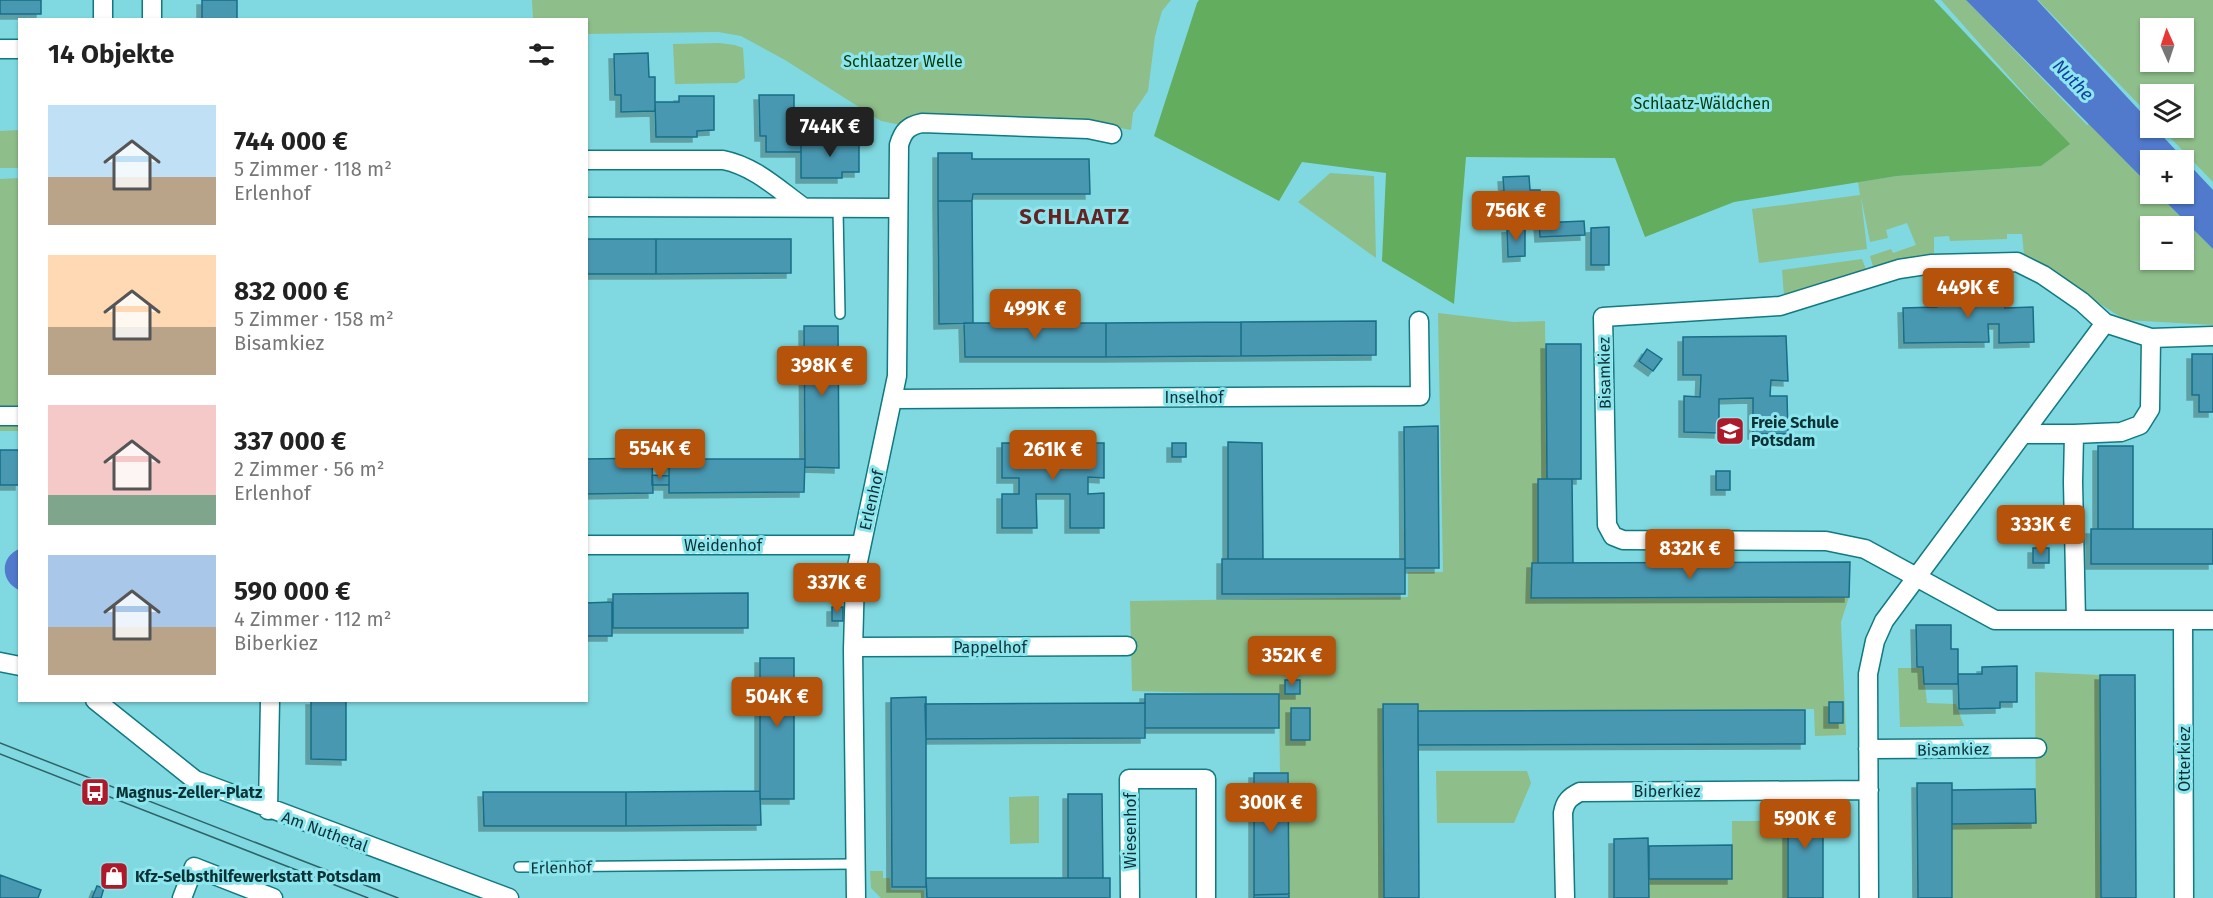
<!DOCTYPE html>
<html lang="de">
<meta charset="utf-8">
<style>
body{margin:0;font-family:"Fira Sans",sans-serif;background:#f2f2f2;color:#222;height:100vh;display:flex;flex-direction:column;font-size:22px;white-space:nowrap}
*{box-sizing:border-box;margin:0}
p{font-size:20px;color:#767676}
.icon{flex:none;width:33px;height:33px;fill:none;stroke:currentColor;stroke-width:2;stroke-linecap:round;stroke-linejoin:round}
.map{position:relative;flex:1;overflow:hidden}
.side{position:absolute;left:18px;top:18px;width:570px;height:684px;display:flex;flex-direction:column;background:#fff;border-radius:0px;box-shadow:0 2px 4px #0004}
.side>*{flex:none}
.needle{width:39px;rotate:357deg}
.controls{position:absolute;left:2140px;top:18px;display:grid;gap:12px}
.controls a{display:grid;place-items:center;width:54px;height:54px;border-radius:0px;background:#fff;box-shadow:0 2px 4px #0004;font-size:30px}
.price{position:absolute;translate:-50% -51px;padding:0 14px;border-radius:6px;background:#b45309;color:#fff;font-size:20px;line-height:39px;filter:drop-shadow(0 2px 3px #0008)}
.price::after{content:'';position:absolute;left:50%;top:36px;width:18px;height:14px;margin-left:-9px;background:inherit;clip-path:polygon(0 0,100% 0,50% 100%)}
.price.selected{background:#222;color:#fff}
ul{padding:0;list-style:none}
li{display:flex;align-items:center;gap:18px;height:150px;padding:0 30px}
li span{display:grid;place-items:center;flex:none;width:168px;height:120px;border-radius:0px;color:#555}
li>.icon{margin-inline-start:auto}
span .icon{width:72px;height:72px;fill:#fffc;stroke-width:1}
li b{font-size:26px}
h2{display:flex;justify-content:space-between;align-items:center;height:72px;padding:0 30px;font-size:26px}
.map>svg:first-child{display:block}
.green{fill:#8ebe8a;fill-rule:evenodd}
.forest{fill:#62ad5e}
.water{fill:#517acc}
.building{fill:#4a98b2;stroke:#186e87;stroke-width:1.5;filter:url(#shadow)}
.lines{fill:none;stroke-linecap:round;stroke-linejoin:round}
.lane-casing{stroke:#117981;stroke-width:12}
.street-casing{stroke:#117981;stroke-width:21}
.lane{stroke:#fff;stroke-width:9}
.street{stroke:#fff;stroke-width:18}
.tram{stroke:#2e6368;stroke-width:1.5}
.labels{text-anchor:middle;stroke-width:6;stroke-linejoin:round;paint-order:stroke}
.park-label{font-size:16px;fill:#003802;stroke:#8de6ee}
.street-label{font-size:16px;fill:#0b3235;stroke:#8de6ee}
.poi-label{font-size:16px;font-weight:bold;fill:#0b3235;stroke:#8de6ee;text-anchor:start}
.water-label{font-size:18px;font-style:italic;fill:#123e9f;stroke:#8de6ee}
.district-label{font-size:22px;font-weight:bold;letter-spacing:1.5px;fill:#662122;stroke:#8de6ee}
</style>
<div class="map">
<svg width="2213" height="898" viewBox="0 0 2213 898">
<defs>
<filter id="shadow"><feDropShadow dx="-5" dy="5" stdDeviation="0" flood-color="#0004"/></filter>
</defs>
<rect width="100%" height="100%" fill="#80d9e0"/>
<path class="green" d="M 532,0 L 1171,0 L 1162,11 L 1155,36 L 1148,91 L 1133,113 L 1131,130 L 1089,122 L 901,125 L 881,121 L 785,60 L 741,36 L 718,32 L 587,34 L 586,20 L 533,19 Z
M 1941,0 L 1966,0 L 2087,125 L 2089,124 L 2151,187 L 2151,194 L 2158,194 L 2213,249 L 2213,325 L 2125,320 L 2024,255 L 2022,234 L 2007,234 L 2007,239 L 1950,241 L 1949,236 L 1934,237 L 1934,253 L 1874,270 L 1870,256 L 1891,249 L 1893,253 L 1916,245 L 1907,223 L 1886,230 L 1888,238 L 1870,242 L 1861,197 L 1867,249 L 1759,263 L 1752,209 L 1860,195 L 1858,182 L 1897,176 L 2041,166 L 2068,143 ZM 2151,226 L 2184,226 L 2184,260 L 2151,260 Z
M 2038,0 L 2213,0 L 2213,182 L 2161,128 L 2184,128 L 2184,94 L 2151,94 L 2151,117 ZM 2151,28 L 2184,28 L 2184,62 L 2151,62 Z
M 719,43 L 735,45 L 743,48 L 745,78 L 737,83 L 675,84 L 673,44 Z
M 19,130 L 19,168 L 0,168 L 0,131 Z
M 1330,173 L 1374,176 L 1376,258 L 1298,202 Z
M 19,178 L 19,431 L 0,431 L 0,179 Z
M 1862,259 L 1867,272 L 1784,296 L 1782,270 Z
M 1438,313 L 1514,322 L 1545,321 L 1547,479 L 1538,479 L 1538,563 L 1532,564 L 1531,597 L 1849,597 L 1841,622 L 1846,735 L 1815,736 L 1814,709 L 1418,711 L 1418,704 L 1383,704 L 1384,898 L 1289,898 L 1288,773 L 1280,773 L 1279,695 L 1132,691 L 1130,601 L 1408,597 L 1408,572 L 1443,572 Z
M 1898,668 L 1923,668 L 1927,703 L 1956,704 L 1964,726 L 1900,727 Z
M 2035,672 L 2100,675 L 2101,898 L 1953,898 L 1952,824 L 2036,823 Z
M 1436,771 L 1527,771 L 1531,783 L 1514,823 L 1437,823 Z
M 1039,796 L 1039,843 L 1010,844 L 1009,797 Z
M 1732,821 L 1788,821 L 1788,898 L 1649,898 L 1649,879 L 1732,879 Z
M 870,871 L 883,871 L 883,878 L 890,878 L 891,890 L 924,890 L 924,898 L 881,898 L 871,888 Z"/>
<path class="forest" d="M 1199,0 L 1934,0 L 2070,144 L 2041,166 L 1897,176 L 1734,202 L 1645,237 L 1615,158 L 1466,157 L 1454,304 L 1382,261 L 1386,173 L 1302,162 L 1279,201 L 1154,136 L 1197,3 Z"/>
<path class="water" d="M 1966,0 L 2037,0 L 2151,123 L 2151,128 L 2155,128 L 2213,190 L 2213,249 L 2158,194 L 2184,194 L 2184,160 L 2151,160 L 2151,187 Z
M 19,549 L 20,549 L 19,590 C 0,581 0,557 19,549 Z"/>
<path class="building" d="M 0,0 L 41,0 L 41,14 L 0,14 Z
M 202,0 L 237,0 L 237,20 L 202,20 Z
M 648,53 L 649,77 L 655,77 L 655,111 L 621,112 L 621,95 L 615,95 L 614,54 Z
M 759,95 L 794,95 L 794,118 L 801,118 L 801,152 L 766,152 L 766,136 L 760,136 Z
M 679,96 L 714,96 L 714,130 L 697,131 L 697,137 L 656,137 L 655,102 L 679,102 Z
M 824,137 L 859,137 L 859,172 L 842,172 L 842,178 L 801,178 L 801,144 L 824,144 Z
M 938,153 L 972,153 L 972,159 L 1089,159 L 1090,194 L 973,194 L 972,201 L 938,201 Z
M 1529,176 L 1530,190 L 1540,190 L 1541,209 L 1498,210 L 1497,192 L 1504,191 L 1503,177 Z
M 938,201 L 972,201 L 973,323 L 939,324 Z
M 1584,221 L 1585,235 L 1540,237 L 1539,223 Z
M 1525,227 L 1525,256 L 1508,257 L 1507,228 Z
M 1609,227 L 1609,265 L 1591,265 L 1591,228 Z
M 586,239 L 656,239 L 656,274 L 586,274 Z
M 656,239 L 791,239 L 791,273 L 656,274 Z
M 2005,290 L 2005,308 L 2033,307 L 2034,342 L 1999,343 L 1999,324 L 1988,324 L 1989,342 L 1904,343 L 1903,308 L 1937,307 L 1937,291 Z
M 1376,321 L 1376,355 L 1241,356 L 1241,322 Z
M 1241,322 L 1241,356 L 1106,357 L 1106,323 Z
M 964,323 L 1106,323 L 1106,357 L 965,357 Z
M 804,326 L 838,326 L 839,468 L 805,467 Z
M 1786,336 L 1788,381 L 1771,380 L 1770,396 L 1787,396 L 1788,434 L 1753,434 L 1753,398 L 1719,399 L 1719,433 L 1684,432 L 1684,396 L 1700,397 L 1701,375 L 1683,375 L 1683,337 Z
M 1546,344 L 1581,344 L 1581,479 L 1547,479 Z
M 1647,349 L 1662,359 L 1653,371 L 1639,361 Z
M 2192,354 L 2213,354 L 2213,412 L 2199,412 L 2199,395 L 2192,395 Z
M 1438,426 L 1439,568 L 1405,568 L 1404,427 Z
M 1228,442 L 1262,443 L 1263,559 L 1228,559 Z
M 1002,443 L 1104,443 L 1104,478 L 1088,477 L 1088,494 L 1104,493 L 1104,528 L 1070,528 L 1070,494 L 1036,494 L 1037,528 L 1002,528 L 1002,494 L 1019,494 L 1019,478 L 1002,478 Z
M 1172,443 L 1186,443 L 1186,457 L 1172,457 Z
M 2098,446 L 2133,446 L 2133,529 L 2098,529 Z
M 0,450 L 20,450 L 20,485 L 0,485 Z
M 652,458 L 653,493 L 586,494 L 586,459 Z
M 669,459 L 805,459 L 804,492 L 669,493 Z
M 1716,471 L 1730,471 L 1730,490 L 1716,490 Z
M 652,475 L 669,476 L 669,485 L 652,485 Z
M 1538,479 L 1572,479 L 1573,563 L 1538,563 Z
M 2091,529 L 2213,529 L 2213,564 L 2091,564 Z
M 2033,548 L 2049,548 L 2049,563 L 2033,563 Z
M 1222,559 L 1405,559 L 1405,594 L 1222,594 Z
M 1850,562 L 1849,597 L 1531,598 L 1532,563 Z
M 748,593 L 748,628 L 613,628 L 613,594 Z
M 612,602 L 612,636 L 586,636 L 586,603 Z
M 832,607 L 843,607 L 843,621 L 832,621 Z
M 1916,625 L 1951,625 L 1951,649 L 1958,649 L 1958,684 L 1924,684 L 1923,667 L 1917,667 Z
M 760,658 L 794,658 L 794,799 L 760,799 Z
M 2017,666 L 2017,702 L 2000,702 L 2000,708 L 1959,709 L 1958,674 L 1982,674 L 1982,667 Z
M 2100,675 L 2135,675 L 2136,898 L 2101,898 Z
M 1285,680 L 1300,680 L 1300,694 L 1285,694 Z
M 1145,694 L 1279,694 L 1279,728 L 1145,728 Z
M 926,697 L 926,887 L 892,887 L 891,698 Z
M 311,700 L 346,700 L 346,760 L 311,759 Z
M 1829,702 L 1843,702 L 1843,723 L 1829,723 Z
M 1145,703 L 1145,738 L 926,739 L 925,704 Z
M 1383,704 L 1418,704 L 1419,898 L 1384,898 Z
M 1291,708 L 1310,708 L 1310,740 L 1291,740 Z
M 1805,710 L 1805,744 L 1418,745 L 1418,711 Z
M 1254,773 L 1288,773 L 1289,894 L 1254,895 Z
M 1917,783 L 1952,783 L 1952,898 L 1918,898 Z
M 2035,789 L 2036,823 L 1952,824 L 1952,790 Z
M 760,791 L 761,825 L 626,826 L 626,792 Z
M 483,792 L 626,792 L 626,826 L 484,826 Z
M 1068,794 L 1102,794 L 1103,878 L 1068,878 Z
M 1788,802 L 1823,802 L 1823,898 L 1788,898 Z
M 1648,838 L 1649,898 L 1614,898 L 1614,839 Z
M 1732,845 L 1732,879 L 1649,879 L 1649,846 Z
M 0,875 L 41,890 L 38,898 L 0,898 Z
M 926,878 L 1110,878 L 1110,898 L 927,898 Z
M 97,886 L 104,888 L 101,898 L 92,898 Z
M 1289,894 L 1289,898 L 1254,898 L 1254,895 Z"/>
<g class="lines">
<g class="lane-casing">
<path id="lane" d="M 838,209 L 840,314
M 519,867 L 855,864"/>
</g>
<g class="street-casing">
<path id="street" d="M 103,0 L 103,20
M 152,0 L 152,20
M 0,49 L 20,49
M 586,160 L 723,160 C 754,166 778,189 803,207
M 586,207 L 898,208
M 2151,338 L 2213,336
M 893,399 L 1420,396 L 1419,321
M 0,416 L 20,416
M 2024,434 L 2074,434
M 586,545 L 860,545
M 2076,620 L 2073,482 L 2074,434 L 2121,432 L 2140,425 L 2150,409 L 2151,338 L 2105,323 L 2082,302 L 2043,275 L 2017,262 L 1932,264 L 1899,269 L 1780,306 L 1603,317 L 1607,525 L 1613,536 L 1623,540 L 1826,541 L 1865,549 L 1995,620 L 2213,620
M 2183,620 L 2184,898
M 853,647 L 1127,646
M 0,662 L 20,666
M 95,700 L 195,780 L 509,898
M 1868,749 L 2037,748
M 268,810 L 270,700
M 182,898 L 194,867 L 273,898
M 856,898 L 853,650 L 855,576 L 897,376 L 899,145 C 903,131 908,126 922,123 L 1088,129 L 1112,134
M 1130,898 L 1129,779 L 1206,779 L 1206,898
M 1565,898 L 1563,813 C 1565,801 1570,797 1580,792 L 1869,790
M 1869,898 L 1868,674 L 1875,641 L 1884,621 L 2105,323"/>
</g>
<use href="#lane" class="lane"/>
<use href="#street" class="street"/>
<path class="tram" d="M 0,743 L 398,898
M 0,754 L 368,898"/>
</g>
<defs>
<g id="school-square" transform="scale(1.5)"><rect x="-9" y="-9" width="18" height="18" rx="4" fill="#ae1a29" stroke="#8de6ee"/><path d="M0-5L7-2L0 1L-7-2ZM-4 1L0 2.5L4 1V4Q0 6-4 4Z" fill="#fff"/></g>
<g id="bus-square" transform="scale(1.5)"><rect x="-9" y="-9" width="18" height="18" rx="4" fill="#ae1a29" stroke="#8de6ee"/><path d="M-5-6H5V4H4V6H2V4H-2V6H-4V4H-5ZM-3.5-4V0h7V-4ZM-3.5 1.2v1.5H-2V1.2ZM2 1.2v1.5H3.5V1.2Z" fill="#fff"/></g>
<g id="shop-square" transform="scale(1.5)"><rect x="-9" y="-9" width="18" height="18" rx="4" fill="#ae1a29" stroke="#8de6ee"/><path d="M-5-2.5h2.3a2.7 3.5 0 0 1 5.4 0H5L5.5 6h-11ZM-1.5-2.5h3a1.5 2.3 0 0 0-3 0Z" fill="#fff"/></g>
</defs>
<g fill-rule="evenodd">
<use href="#school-square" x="1730" y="431"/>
<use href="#bus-square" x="95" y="792"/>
<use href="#shop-square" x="114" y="876"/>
</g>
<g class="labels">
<g class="park-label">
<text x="903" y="67">Schlaatzer Welle</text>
<text x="1702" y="109">Schlaatz-Wäldchen</text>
</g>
<g class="street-label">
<text transform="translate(1604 373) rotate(-91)" y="6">Bisamkiez</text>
<text x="1194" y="403">Inselhof</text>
<text transform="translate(871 500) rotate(-77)" y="6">Erlenhof</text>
<text x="723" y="551">Weidenhof</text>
<text x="990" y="653">Pappelhof</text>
<text transform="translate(1953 749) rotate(-1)" y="6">Bisamkiez</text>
<text transform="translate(2184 759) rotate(-90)" y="6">Otterkiez</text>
<text x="1667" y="797">Biberkiez</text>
<text transform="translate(325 831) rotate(20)" y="6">Am Nuthetal</text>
<text transform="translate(1130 831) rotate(-90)" y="6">Wiesenhof</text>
<text transform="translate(561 867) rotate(-1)" y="6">Erlenhof</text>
</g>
<g class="poi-label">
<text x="1751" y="428">Freie Schule<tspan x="1751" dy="18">Potsdam</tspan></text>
<text x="116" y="798">Magnus-Zeller-Platz</text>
<text x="135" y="882">Kfz-Selbsthilfewerkstatt Potsdam</text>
</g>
<g class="water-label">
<text transform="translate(2073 80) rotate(46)" y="6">Nuthe</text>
</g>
<g class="district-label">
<text x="1075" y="224">SCHLAATZ</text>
</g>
</g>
</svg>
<div class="controls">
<a><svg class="needle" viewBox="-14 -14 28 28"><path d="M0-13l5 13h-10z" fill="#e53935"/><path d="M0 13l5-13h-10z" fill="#767676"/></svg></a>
<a><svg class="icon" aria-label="layers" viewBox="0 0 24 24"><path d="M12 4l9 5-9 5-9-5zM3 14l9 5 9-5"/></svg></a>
<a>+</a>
<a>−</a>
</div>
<b class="price selected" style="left:830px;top:158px">744K €</b>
<b class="price" style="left:1516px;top:242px">756K €</b>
<b class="price" style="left:1968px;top:319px">449K €</b>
<b class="price" style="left:1035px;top:340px">499K €</b>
<b class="price" style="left:822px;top:397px">398K €</b>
<b class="price" style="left:660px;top:480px">554K €</b>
<b class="price" style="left:1053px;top:481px">261K €</b>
<b class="price" style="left:2041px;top:556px">333K €</b>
<b class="price" style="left:1690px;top:580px">832K €</b>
<b class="price" style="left:837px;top:614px">337K €</b>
<b class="price" style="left:1292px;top:687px">352K €</b>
<b class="price" style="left:777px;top:728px">504K €</b>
<b class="price" style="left:1271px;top:834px">300K €</b>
<b class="price" style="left:1805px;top:850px">590K €</b>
<section class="side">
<h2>14 Objekte<svg class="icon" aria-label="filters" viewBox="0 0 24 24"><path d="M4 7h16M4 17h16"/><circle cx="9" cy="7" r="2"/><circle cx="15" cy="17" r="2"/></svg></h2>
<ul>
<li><span style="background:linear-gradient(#bfe0f5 60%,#b9a48a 0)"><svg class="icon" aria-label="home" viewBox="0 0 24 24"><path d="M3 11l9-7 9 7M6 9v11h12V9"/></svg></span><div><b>744 000 €</b><p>5 Zimmer · 118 m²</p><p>Erlenhof</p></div></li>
<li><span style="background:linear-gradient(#ffd9b3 60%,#b9a48a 0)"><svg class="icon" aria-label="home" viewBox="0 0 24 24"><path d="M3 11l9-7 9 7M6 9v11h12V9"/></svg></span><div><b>832 000 €</b><p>5 Zimmer · 158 m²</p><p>Bisamkiez</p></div></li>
<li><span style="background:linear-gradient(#f6c9c9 75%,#7fa58c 0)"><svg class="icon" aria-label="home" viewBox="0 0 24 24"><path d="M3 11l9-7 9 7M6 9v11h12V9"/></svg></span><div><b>337 000 €</b><p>2 Zimmer · 56 m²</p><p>Erlenhof</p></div></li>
<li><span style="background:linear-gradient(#a9c7e8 60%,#b9a48a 0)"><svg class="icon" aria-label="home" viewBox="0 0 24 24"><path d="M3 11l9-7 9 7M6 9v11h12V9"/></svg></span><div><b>590 000 €</b><p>4 Zimmer · 112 m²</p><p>Biberkiez</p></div></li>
</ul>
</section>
</div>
